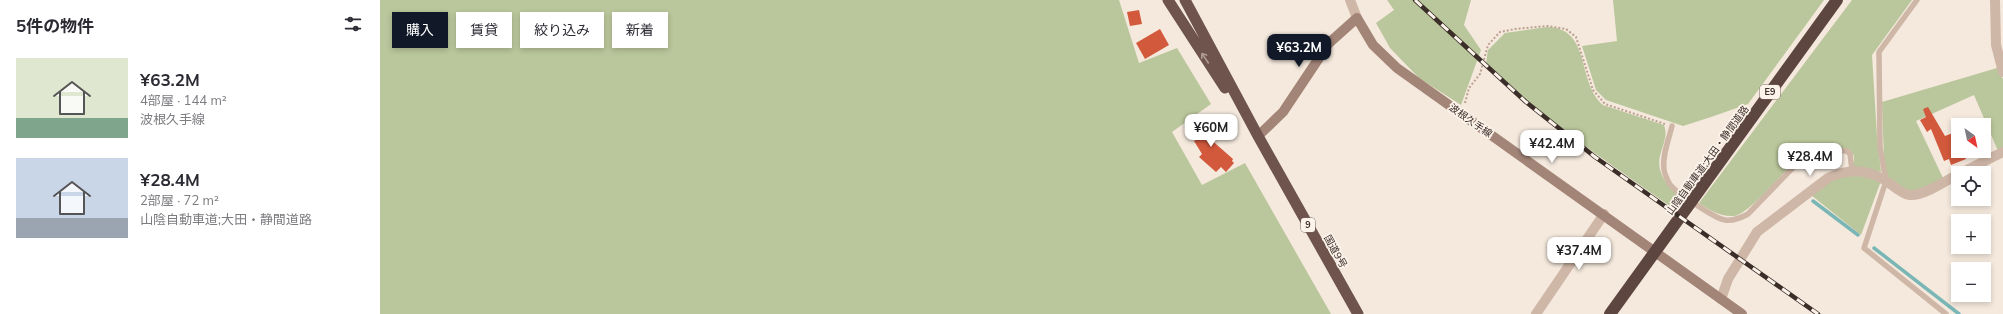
<!DOCTYPE html>
<html lang="ja">
<meta charset="utf-8">
<style>
body{margin:0;font-family:Mulish,"Noto Sans JP",sans-serif;background:#f2f2f3;color:#2b2b33;height:100vh;display:flex;flex-direction:column;font-size:15px;white-space:nowrap}
*{box-sizing:border-box;margin:0}
p{font-size:13px;color:#7c7c81}
.icon{flex:none;width:22px;height:22px;fill:none;stroke:currentColor;stroke-width:2;stroke-linecap:round;stroke-linejoin:round}
.map{position:relative;flex:1;overflow:hidden}
.details{display:flex;flex-direction:column;background:#fff;width:380px}
.details>*{flex:none}
.top-card{position:absolute;left:12px;top:12px;width:380px;height:36px;display:flex;gap:8px}
.needle{width:26px;rotate:147deg}
.buttons{position:absolute;left:1571px;top:118px;display:grid;gap:8px}
.buttons a{display:grid;place-items:center;width:40px;height:40px;border-radius:0px;background:#fff;box-shadow:0 2px 6px #0003;font-size:20px}
.price{position:absolute;translate:-50% -34px;padding:0 9px;border-radius:8px;background:#fff;color:#222;font-size:13px;line-height:26px;filter:drop-shadow(0 1px 2px #0008)}
.price::after{content:'';position:absolute;left:50%;top:24px;width:12px;height:9px;margin-left:-6px;background:inherit;clip-path:polygon(0 0,100% 0,50% 100%)}
.price.selected{background:#111827;color:#fff}
ul{padding:0;list-style:none}
li{display:flex;align-items:center;gap:12px;height:100px;padding:0 16px}
li span{display:grid;place-items:center;flex:none;width:112px;height:80px;border-radius:0px;color:#555}
li>.icon{margin-inline-start:auto}
span .icon{width:48px;height:48px;fill:#fffc;stroke-width:1}
li b{font-size:17px}
h2{display:flex;justify-content:space-between;align-items:center;height:48px;padding:0 16px;font-size:17px}
.chip{padding:0 14px;border-radius:0px;background:#fff;box-shadow:0 2px 6px #0003;font-size:14px;line-height:36px}
.chip.selected{background:#111827;color:#fff}
main{display:flex;flex:1;min-height:0}
.map>svg:first-child{display:block}
.green{fill:#bac69b}
.lines{fill:none;stroke-linecap:round;stroke-linejoin:round}
.stream{stroke:#79b6b5;stroke-width:3.5}
.building{fill:#d3593d}
.path{stroke:#bba191;stroke-width:2;stroke-dasharray:2 2;stroke-linecap:butt}
.service{stroke:#cfb7a7;stroke-width:5.5}
.minor{stroke:#cfb7a7;stroke-width:10}
.secondary{stroke:#a38578;stroke-width:10}
.trunk{stroke:#6e544c;stroke-width:11}
.motorway{stroke:#5d463f;stroke-width:12}
.rail-casing{stroke:#3b2d28;stroke-width:4.5}
.rail{stroke:#fcf3eb;stroke-width:3;stroke-dasharray:9;stroke-linecap:butt}
.oneway{stroke:#ae9c94}
.labels{text-anchor:middle;stroke-width:3.5;stroke-linejoin:round;paint-order:stroke}
.shield{fill:#fcf3eb;stroke:#756862;stroke-width:1}
.shield-label{font-size:9px;font-weight:bold;fill:#3b2d28}
.street-label{font-size:10px;fill:#3b2d28;stroke:#fcf3eb}
</style>
<main>
<section class="details">
<h2>5件の物件<svg class="icon" aria-label="filters" viewBox="0 0 24 24"><path d="M4 7h16M4 17h16"/><circle cx="9" cy="7" r="2"/><circle cx="15" cy="17" r="2"/></svg></h2>
<ul>
<li><span style="background:linear-gradient(#dfe7d0 75%,#7fa58c 0)"><svg class="icon" aria-label="home" viewBox="0 0 24 24"><path d="M3 11l9-7 9 7M6 9v11h12V9"/></svg></span><div><b>¥63.2M</b><p>4部屋 · 144 m²</p><p>波根久手線</p></div></li>
<li><span style="background:linear-gradient(#c9d6e8 75%,#9aa5b1 0)"><svg class="icon" aria-label="home" viewBox="0 0 24 24"><path d="M3 11l9-7 9 7M6 9v11h12V9"/></svg></span><div><b>¥28.4M</b><p>2部屋 · 72 m²</p><p>山陰自動車道;大田・静間道路</p></div></li>
</ul>
</section>
<div class="map">
<svg width="1623" height="314" viewBox="0 0 1623 314">
<rect width="100%" height="100%" fill="#f5e9dd"/>
<path class="green" d="M 0,0 L 739,0 L 759,63 L 797,48 L 831,104 L 792,132 L 822,185 L 865,163 L 951,314 L 0,314 Z
M 1007,0 L 1091,0 L 1084,25 L 1101,50 L 1081,105 L 1039,78 L 1010,48 L 996,23 L 1014,10 Z
M 1233,0 L 1444,0 L 1368,104 L 1334,116 L 1303,126 L 1226,100 L 1216,90 L 1202,46 L 1237,41 Z
M 1472,0 L 1532,0 L 1492,55 L 1497,136 L 1501,172 L 1474,167 L 1474,156 L 1470,150 L 1428,146 C 1415,160 1370,214 1354,216 C 1341,217 1329,210 1319,203 Z
M 1167,27 C 1212,28 1196,82 1223,105 L 1284,125 C 1288,136 1283,144 1280,156 C 1276,172 1288,188 1301,196 L 1294,209 L 1189,135 L 1149,102 L 1106,63 L 1108,50 L 1125,33 Z
M 1617,68 L 1623,79 L 1623,149 L 1618,151 L 1594,95 L 1536,121 L 1563,178 L 1547,187 L 1528,192 L 1507,176 L 1504,161 L 1502,102 Z
M 1484,174 L 1501,181 L 1481,235 L 1431,195 C 1453,178 1457,175 1484,174 Z"/>
<g class="lines">
<path class="stream" d="M 1433,201 L 1478,235
M 1494,248 L 1579,314"/>
</g>
<path class="building" d="M 759,10 L 762,24 L 750,26 L 747,12 Z
M 780,29 L 789,45 L 765,59 L 756,43 Z
M 1548,107 L 1565,136 L 1578,131 L 1578,151 L 1583,151 L 1586,159 L 1571,165 L 1569,159 L 1564,161 L 1551,129 L 1547,132 L 1540,120 L 1546,117 L 1543,109 Z
M 827,118 L 836,132 L 828,137 L 853,159 L 852,161 L 854,163 L 846,172 L 841,167 L 836,172 L 819,157 L 822,154 L 814,141 L 820,137 L 814,127 Z"/>
<g class="lines">
<path class="path" d="M 1085,103 L 1089,88 L 1100,74 L 1108,45 L 1120,32 L 1135,29 L 1167,26 L 1186,29 L 1196,37 L 1213,90 L 1225,104 L 1285,124"/>
<path class="service" d="M 1537,0 L 1499,52 L 1500,147 L 1506,181 L 1484,248 L 1566,314
M 1292,126 C 1289,139 1282,155 1284,169 C 1284,173 1287,179 1289,183 C 1293,191 1336,219 1345,220 C 1353,221 1361,218 1368,214 L 1431,149 L 1467,151 L 1470,154 L 1472,170"/>
<path class="minor" d="M 970,0 L 977,18
M 1615,0 L 1616,45 L 1623,72
M 1581,173 L 1623,152
M 1341,299 L 1348,279 L 1377,232 L 1448,178 C 1469,168 1490,169 1509,183 C 1515,187 1522,194 1530,195 C 1543,196 1566,181 1578,174
M 1156,314 L 1224,214"/>
<path class="secondary" d="M 878,136 L 903,112 L 949,43 L 977,18 L 993,45 L 1017,68 L 1362,314"/>
<path class="trunk" d="M 788,0 L 845,88
M 805,0 L 878,136 L 978,314"/>
<path class="motorway" d="M 1230,314 L 1457,0"/>
<g class="rail-casing">
<path id="rail" d="M 1035,0 L 1146,102 L 1215,157 L 1438,314"/>
</g>
<use href="#rail" class="rail"/>
</g>
<defs><path id="oneway-shaft" d="M-6 0H5M1.5-3L5.5 0L1.5 3" fill="none" stroke-width="1.6" stroke-linecap="round" stroke-linejoin="round"/></defs>
<use class="oneway" href="#oneway-shaft" transform="translate(825 58) rotate(-124)"/>
<g class="labels">
<g class="shield">
<rect x="1380" y="85" width="20" height="14" rx="3"/>
<rect x="921" y="218" width="14" height="14" rx="3"/>
</g>
<g class="shield-label">
<text x="1390" y="95">E9</text>
<text x="928" y="228">9</text>
</g>
<g class="street-label">
<text transform="translate(1091 120) rotate(35)" y="4">波根久手線</text>
<text transform="translate(1327 160) rotate(-54)" y="4">山陰自動車道;大田・静間道路</text>
<text transform="translate(956 251) rotate(61)" y="4">国道9号</text>
</g>
</g>
</svg>
<div class="buttons">
<a><svg class="needle" viewBox="-14 -14 28 28"><path d="M0-13l5 13h-10z" fill="#e53935"/><path d="M0 13l5-13h-10z" fill="#7c7c81"/></svg></a>
<a><svg class="icon" aria-label="locate" viewBox="0 0 24 24"><circle cx="12" cy="12" r="6"/><path d="M12 2v4M12 18v4M2 12h4M18 12h4"/></svg></a>
<a>+</a>
<a>−</a>
</div>
<b class="price selected" style="left:919px;top:68px">¥63.2M</b>
<b class="price" style="left:831px;top:148px">¥60M</b>
<b class="price" style="left:1172px;top:164px">¥42.4M</b>
<b class="price" style="left:1430px;top:177px">¥28.4M</b>
<b class="price" style="left:1199px;top:271px">¥37.4M</b>
<div class="top-card">
<a class="chip selected">購入</a>
<a class="chip">賃貸</a>
<a class="chip">絞り込み</a>
<a class="chip">新着</a>
</div>
</div>
</main>
